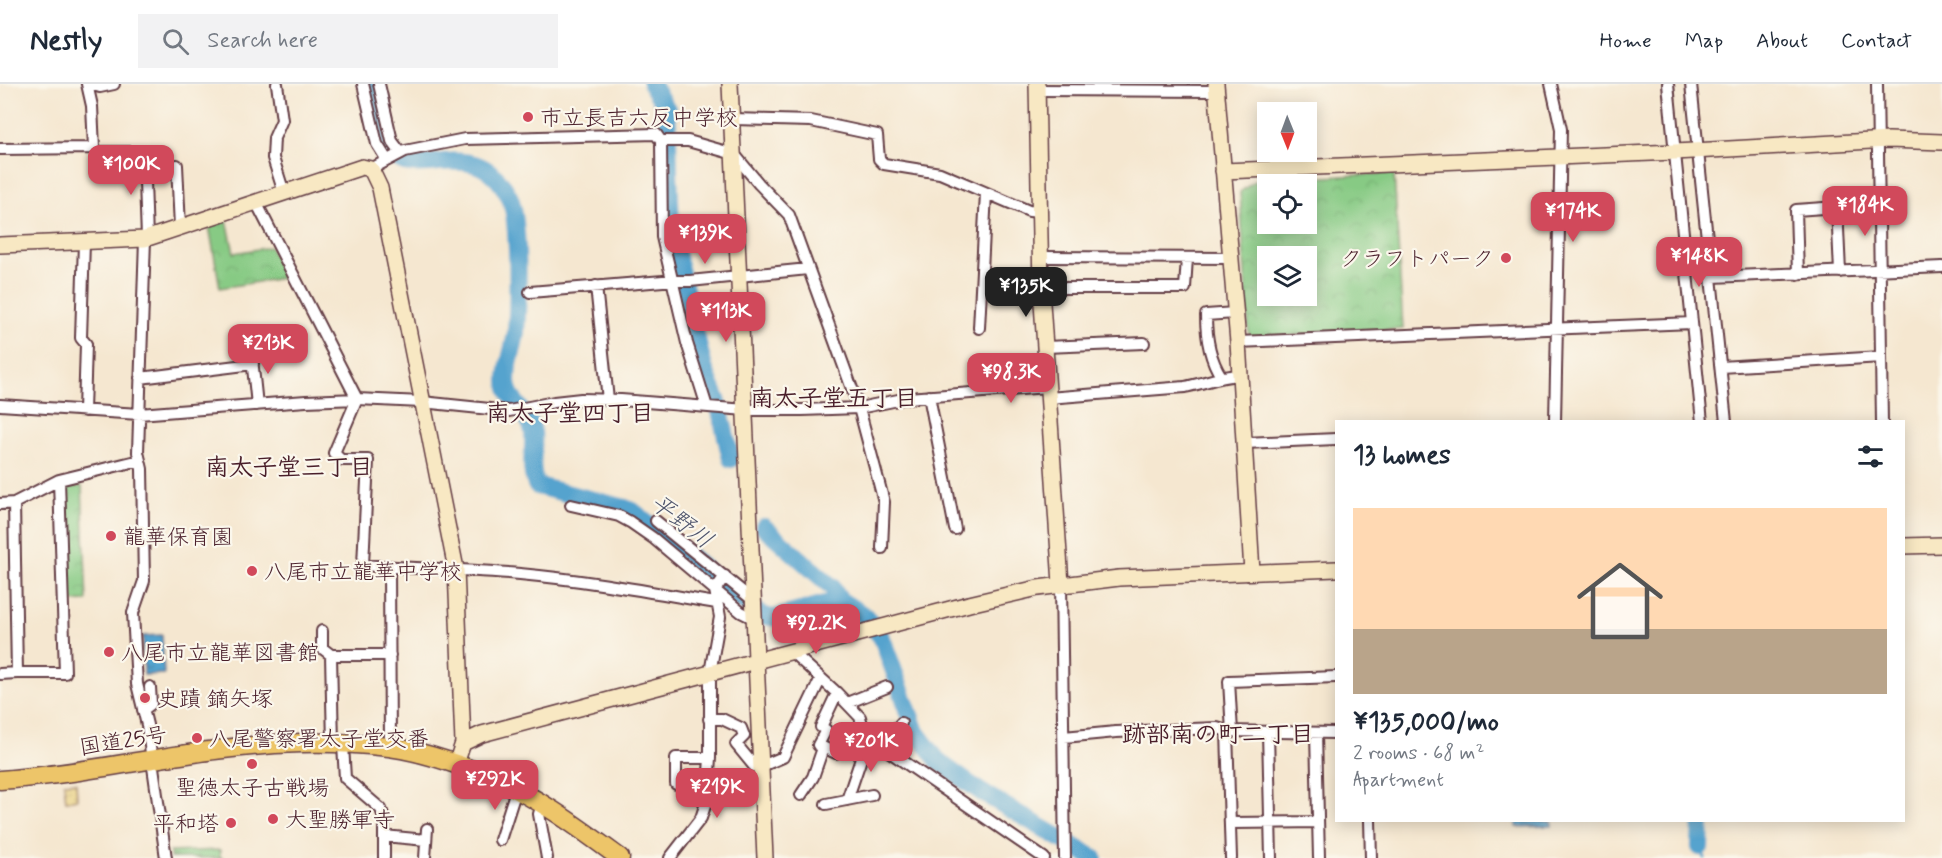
<!DOCTYPE html>
<meta charset="utf-8">
<style>
body{margin:0;font-family:Mynerve,"Klee One",sans-serif;background:#f2f2f3;color:#1f2937;height:100vh;display:flex;flex-direction:column;font-size:22px;white-space:nowrap}
*{box-sizing:border-box;margin:0}
p{font-size:20px;color:#747a83}
.icon{flex:none;width:33px;height:33px;fill:none;stroke:currentColor;stroke-width:2;stroke-linecap:round;stroke-linejoin:round}
.map{position:relative;flex:1;overflow:hidden}
.details{position:absolute;left:1335px;top:336px;width:570px;height:402px;display:flex;flex-direction:column;background:#fff;border-radius:0px;box-shadow:0 3px 15px #0003}
.details>*{flex:none}
.needle{width:39px;rotate:179deg}
.tools{position:absolute;left:1257px;top:18px;display:grid;gap:12px}
.tools a{display:grid;place-items:center;width:60px;height:60px;border-radius:0px;background:#fff;box-shadow:0 3px 15px #0003;font-size:30px}
.price{position:absolute;translate:-50% -51px;padding:0 14px;border-radius:12px;background:#d1495b;color:#fff;font-size:20px;line-height:39px;filter:drop-shadow(0 2px 3px #0008)}
.price::after{content:'';position:absolute;left:50%;top:36px;width:18px;height:14px;margin-left:-9px;background:inherit;clip-path:polygon(0 0,100% 0,50% 100%)}
.price.on{background:#222;color:#fff}
ul{padding:0;list-style:none}
li{display:grid;align-content:center;gap:12px;height:318px;padding:0 18px}
li+li{border-top:2px solid #e0e1e3}
li span{display:grid;place-items:center;height:186px;border-radius:0px;color:#555}
li>.icon{margin-inline-start:auto}
span .icon{width:108px;height:108px;fill:#fffc;stroke-width:1}
li b{font-size:26px}
h2{display:flex;justify-content:space-between;align-items:center;height:72px;padding:0 18px;font-size:26px}
header{display:flex;align-items:center;gap:36px;box-sizing:border-box;height:84px;padding:0 30px;background:#fff;border-bottom:2px solid #e0e1e3}
header strong{font-size:28px}
nav{display:flex;gap:33px;margin-inline-start:auto;font-size:21px}
.search{width:420px;height:54px;background:#f2f2f3;display:flex;align-items:center;gap:15px;box-sizing:border-box;padding:0 21px;border-radius:0px;color:#747a83;font-size:22px}
.map>svg:first-child{display:block}
.sand{fill:url(#sand-dots);stroke:#9c7c64;stroke-width:1.5}
.cemetery{fill:url(#cemetery-stones);stroke:#687458;stroke-width:1.5}
.park{fill:url(#park-crowns);stroke:#687458;stroke-width:1.5;fill-rule:evenodd}
.water{fill:url(#water-ripples);stroke:#4f617c;stroke-width:1.5}
.lines{fill:none;stroke-linecap:round;stroke-linejoin:round}
.stream{stroke:#54a3ce;stroke-width:3}
.river{stroke:#54a3ce;stroke-width:18}
.street-casing{stroke:#643d44;stroke-width:14}
.secondary-casing{stroke:#643d44;stroke-width:18}
.highway-casing{stroke:#643d44;stroke-width:21}
.street{stroke:#fff;stroke-width:10}
.secondary{stroke:#f8e8c3;stroke-width:15}
.highway{stroke:#edc569;stroke-width:18}
.poi-dot{fill:#d1495b;stroke:#fbf7ec;stroke-width:2}
.labels{text-anchor:middle;stroke-width:4.5;stroke-linejoin:round;paint-order:stroke}
.poi-label{font-size:22px;fill:#4a1f2b;stroke:#fbf7ec;text-anchor:start}
.street-label{font-size:22px;fill:#4a1f2b;stroke:#fbf7ec}
.neighbourhood-label{font-size:24px;font-weight:bold;fill:#4a1f2b;stroke:#fbf7ec}
.water-label{font-size:24px;font-style:italic;fill:#4e546c;stroke:#fbf7ec}
</style>
<header>
<strong>Nestly</strong>
<div class="search"><svg class="icon" aria-label="search" viewBox="0 0 24 24"><circle cx="10" cy="10" r="6"/><path d="M15 15l6 6"/></svg>Search here</div>
<nav><a>Home</a><a>Map</a><a>About</a><a>Contact</a></nav>
</header>
<div class="map">
<svg width="1942" height="774" viewBox="0 0 1942 774">
<defs>
<pattern id="sand-dots" width="8" height="8" patternUnits="userSpaceOnUse" patternTransform="scale(1.5)"><rect width="8" height="8" fill="#eeda9e"/><path d="M2 2h.1M6 6h.1" fill="none" stroke="#cebb88" stroke-width="1.8" stroke-linecap="round"/></pattern>
<pattern id="cemetery-stones" width="16" height="16" patternUnits="userSpaceOnUse" patternTransform="scale(1.5)"><rect width="16" height="16" fill="#87ca84"/><path d="M2 7V4a2 2 0 0 1 4 0v3zM10 15v-3a2 2 0 0 1 4 0v3z" fill="#76ad72"/></pattern>
<pattern id="park-crowns" width="20" height="18" patternUnits="userSpaceOnUse" patternTransform="scale(1.5)"><rect width="20" height="18" fill="#87ca84"/><path d="M2 6a3 3 0 1 1 6 0M12 15a3 3 0 1 1 6 0" fill="none" stroke="#76ad72"/></pattern>
<pattern id="water-ripples" width="26" height="14" patternUnits="userSpaceOnUse" patternTransform="scale(1.5)"><rect width="26" height="14" fill="#54a3ce"/><path d="M2 4q2-2 4 0t4 0M15 11q2-2 4 0t4 0" fill="none" stroke="#4884a7"/></pattern>
</defs>
<rect width="100%" height="100%" fill="#fbf7ec"/>
<filter id="ink" filterUnits="userSpaceOnUse"><feTurbulence type="fractalNoise" baseFrequency=".0167" numOctaves="2"/><feDisplacementMap in="SourceGraphic" scale="12" xChannelSelector="R" yChannelSelector="G"/><feConvolveMatrix kernelMatrix="1 2 1 2 8 2 1 2 1" color-interpolation-filters="sRGB"/></filter>
<filter id="wash" filterUnits="userSpaceOnUse"><feTurbulence type="fractalNoise" baseFrequency=".008" numOctaves="4" result="noise"/><feDisplacementMap in="SourceGraphic" scale="24" xChannelSelector="R" yChannelSelector="G"/><feGaussianBlur stdDeviation="1.35" result="paint"/><feColorMatrix in="noise" values="0 0 0 0 0 0 0 0 0 0 0 0 0 0 0 0 0 1.4 0 .05"/><feComposite in="paint" operator="in"/></filter>
<g filter="url(#wash)">
<rect width="100%" height="100%" fill="#f5e7d0"/>
<path class="sand" d="M 76,698 L 77,715 L 66,717 L 64,699 Z"/>
<path class="cemetery" d="M 220,766 L 220,773 L 223,774 L 170,774 L 170,768 Z"/>
<path class="park" d="M 1394,89 L 1403,245 L 1249,254 L 1240,108 L 1255,97 ZM 1268,100 L 1306,100 L 1306,140 L 1268,140 ZM 1268,172 L 1306,172 L 1306,212 L 1268,212 Z
M 227,136 L 234,169 L 270,163 L 284,194 L 220,204 L 209,142 Z
M 82,402 L 87,517 L 67,518 L 65,404 Z"/>
<path class="water" d="M 162,551 L 164,590 L 144,591 L 143,552 Z
M 1516,737 L 1552,737 L 1552,742 L 1516,743 Z"/>
<g class="lines">
<path class="stream" d="M 1700,763 L 1705,774"/>
<path class="river" d="M 372,0 C 373,13 379,46 384,58 C 387,65 395,74 402,77 C 410,81 420,79 429,79 C 466,75 490,76 509,112 C 520,133 518,222 516,248 C 514,264 507,280 507,297 C 507,317 530,328 533,348 C 535,366 528,386 537,402 L 625,424 L 634,428 L 694,475 L 733,511 L 764,532 L 775,534 L 840,516 L 865,532 L 882,554 L 916,648 L 939,678 L 981,708 L 1094,774
M 651,0 L 667,25 L 671,148 L 704,284 L 718,318 L 731,375
M 764,443 L 832,503 L 840,516
M 1700,763 L 1701,736"/>
</g>
</g>
<g filter="url(#ink)">
<g class="lines">
<g class="street-casing">
<path id="street" d="M 87,0 L 92,22 L 94,64
M 90,0 L 100,3 L 114,0
M 277,0 L 282,36 L 274,54 L 273,74 L 284,109
M 363,0 L 377,60 L 387,76
M 379,0 L 392,57 L 401,69
M 1551,0 L 1561,45 L 1555,338
M 1668,0 L 1702,338
M 1691,0 L 1726,338
M 1877,0 L 1882,338
M 1037,6 L 1216,7
M 733,35 L 811,37 L 877,51 L 879,75 L 884,80 L 940,89 L 1029,127 L 1040,128
M 661,57 L 662,153 L 687,259 L 707,323
M 0,65 L 94,64 L 97,68 L 160,68
M 144,69 L 147,154
M 177,81 L 180,143
M 371,85 L 405,67 L 465,55 L 656,50 L 661,57 L 688,57 L 734,70 L 759,100 L 789,131 L 859,324 L 884,418 L 882,464
M 256,118 L 357,315 L 334,369 L 341,376 L 368,376 L 363,481 C 416,485 468,485 520,490 C 586,496 651,508 716,519
M 1837,123 L 1840,188
M 145,155 L 138,368 L 142,385 L 144,497 L 133,529 L 137,600 L 147,641 L 166,774
M 1040,173 L 1231,174
M 1798,190 L 1796,126 L 1879,120
M 1712,193 L 1942,183
M 596,202 L 608,316
M 1041,204 L 1185,204 L 1187,174
M 530,208 L 663,197 L 690,197 L 808,185
M 979,244 L 986,109
M 1238,258 L 1692,239
M 1045,263 L 1144,259
M 251,265 L 257,321
M 1721,283 L 1881,273
M 1221,292 C 1209,274 1206,253 1206,231 L 1235,229
M 140,294 L 253,280
M 929,312 L 955,445
M 1048,314 L 1185,303 C 1204,299 1220,292 1239,291
M 0,321 L 139,330 L 306,317 L 357,315 L 422,318 L 509,327 L 554,318 L 581,315 L 621,316 L 746,326 L 802,326 L 859,324 L 908,314 L 1047,303
M 84,327 L 86,260 L 81,254 L 84,158
M 1244,359 L 1336,355
M 0,420 L 14,419 L 59,396 L 140,376
M 571,421 L 619,432 L 630,438 L 653,454 L 741,528 L 755,535
M 656,437 L 754,517
M 389,483 L 390,663
M 1061,500 L 1065,774
M 322,547 L 322,564 L 331,571 L 390,571
M 792,568 L 837,609 L 860,633 L 865,651 L 1044,774
M 331,571 L 333,660
M 17,589 L 65,589 L 59,396
M 0,590 L 17,589 L 14,419
M 847,619 L 887,603
M 143,626 L 151,620 L 150,603
M 709,635 L 722,635 L 741,644 L 744,652 L 736,660 L 754,682 L 762,682 L 783,673 L 821,594
M 1227,647 L 1231,774
M 1232,648 L 1229,597 L 1336,593
M 1268,648 L 1271,774
M 1316,649 L 1319,774
M 1064,653 L 1116,648 L 1217,644 L 1227,647 L 1336,649
M 343,661 L 345,694 L 381,725 L 384,734 L 384,774
M 882,663 L 901,639
M 836,669 L 818,661 L 826,646 L 821,643 L 837,609
M 676,700 L 676,674 L 710,674
M 801,711 L 813,693 L 823,664
M 847,716 L 868,654
M 542,720 L 539,730 L 547,774
M 826,720 L 872,711
M 1370,736 L 1371,774
M 1230,739 L 1318,738
M 384,752 L 426,756
M 500,756 L 516,706
M 425,774 L 427,745
M 670,774 L 701,734 L 707,716 L 710,674 L 710,589 L 720,533 L 715,506 L 725,492"/>
</g>
<g class="secondary-casing">
<path id="secondary" d="M 730,0 L 765,774
M 1037,0 L 1041,204 L 1061,500
M 1216,0 L 1238,258 L 1252,488
M 1223,87 L 1675,68 L 1889,56 L 1942,58
M 0,161 L 145,155 L 362,83 L 371,85 L 380,104 L 456,485 L 463,659 L 456,680
M 1904,462 L 1942,461
M 463,659 L 482,650 L 969,520 L 1038,504 L 1119,494 L 1336,485"/>
</g>
<g class="highway-casing">
<path id="highway" d="M 0,696 C 101,689 201,661 302,659 C 331,658 361,660 389,663 C 421,667 455,679 485,691 C 534,710 578,743 620,774"/>
</g>
<use href="#street" class="street"/>
<use href="#secondary" class="secondary"/>
<use href="#highway" class="highway"/>
</g>
</g>
<g class="poi-dot">
<circle cx="528" cy="33" r="6"/>
<circle cx="1506" cy="174" r="6"/>
<circle cx="111" cy="452" r="6"/>
<circle cx="252" cy="487" r="6"/>
<circle cx="109" cy="568" r="6"/>
<circle cx="145" cy="614" r="6"/>
<circle cx="197" cy="654" r="6"/>
<circle cx="252" cy="680" r="6"/>
<circle cx="273" cy="735" r="6"/>
<circle cx="231" cy="739" r="6"/>
</g>
<g class="labels">
<g class="poi-label">
<text x="540" y="41">市立長吉六反中学校</text>
<text x="1494" y="182" text-anchor="end">クラフトパーク</text>
<text x="123" y="460">龍華保育園</text>
<text x="264" y="495">八尾市立龍華中学校</text>
<text x="121" y="576">八尾市立龍華図書館</text>
<text x="157" y="622">史蹟 鏑矢塚</text>
<text x="209" y="662">八尾警察署太子堂交番</text>
<text x="252" y="711" text-anchor="middle">聖徳太子古戦場</text>
<text x="285" y="743">大聖勝軍寺</text>
<text x="219" y="747" text-anchor="end">平和塔</text>
</g>
<g class="street-label">
<text transform="translate(123 656) rotate(-9)" y="8">国道25号</text>
</g>
<g class="neighbourhood-label">
<text x="834" y="322">南太子堂五丁目</text>
<text x="570" y="337">南太子堂四丁目</text>
<text x="289" y="391">南太子堂三丁目</text>
<text x="1218" y="658">跡部南の町二丁目</text>
</g>
<g class="water-label">
<text transform="translate(682 437) rotate(38)" y="8">平野川</text>
</g>
</g>
</svg>
<div class="tools">
<a><svg class="needle" viewBox="-14 -14 28 28"><path d="M0-13l5 13h-10z" fill="#e53935"/><path d="M0 13l5-13h-10z" fill="#747a83"/></svg></a>
<a><svg class="icon" aria-label="locate" viewBox="0 0 24 24"><circle cx="12" cy="12" r="6"/><path d="M12 2v4M12 18v4M2 12h4M18 12h4"/></svg></a>
<a><svg class="icon" aria-label="layers" viewBox="0 0 24 24"><path d="M12 4l9 5-9 5-9-5zM3 14l9 5 9-5"/></svg></a>
</div>
<b class="price" style="left:131px;top:112px">¥100K</b>
<b class="price" style="left:1865px;top:153px">¥184K</b>
<b class="price" style="left:1573px;top:159px">¥174K</b>
<b class="price" style="left:705px;top:181px">¥139K</b>
<b class="price" style="left:1699px;top:204px">¥148K</b>
<b class="price on" style="left:1026px;top:234px">¥135K</b>
<b class="price" style="left:726px;top:259px">¥113K</b>
<b class="price" style="left:268px;top:291px">¥213K</b>
<b class="price" style="left:1011px;top:320px">¥98.3K</b>
<b class="price" style="left:816px;top:571px">¥92.2K</b>
<b class="price" style="left:871px;top:689px">¥201K</b>
<b class="price" style="left:495px;top:727px">¥292K</b>
<b class="price" style="left:717px;top:735px">¥219K</b>
<section class="details">
<h2>13 homes<svg class="icon" aria-label="filters" viewBox="0 0 24 24"><path d="M4 7h16M4 17h16"/><circle cx="9" cy="7" r="2"/><circle cx="15" cy="17" r="2"/></svg></h2>
<ul>
<li><span style="background:linear-gradient(#ffd9b3 65%,#b9a48a 0)"><svg class="icon" aria-label="home" viewBox="0 0 24 24"><path d="M3 11l9-7 9 7M6 9v11h12V9"/></svg></span><div><b>¥135,000/mo</b><p>2 rooms · 68 m²</p><p>Apartment</p></div></li>
</ul>
</section>
</div>
